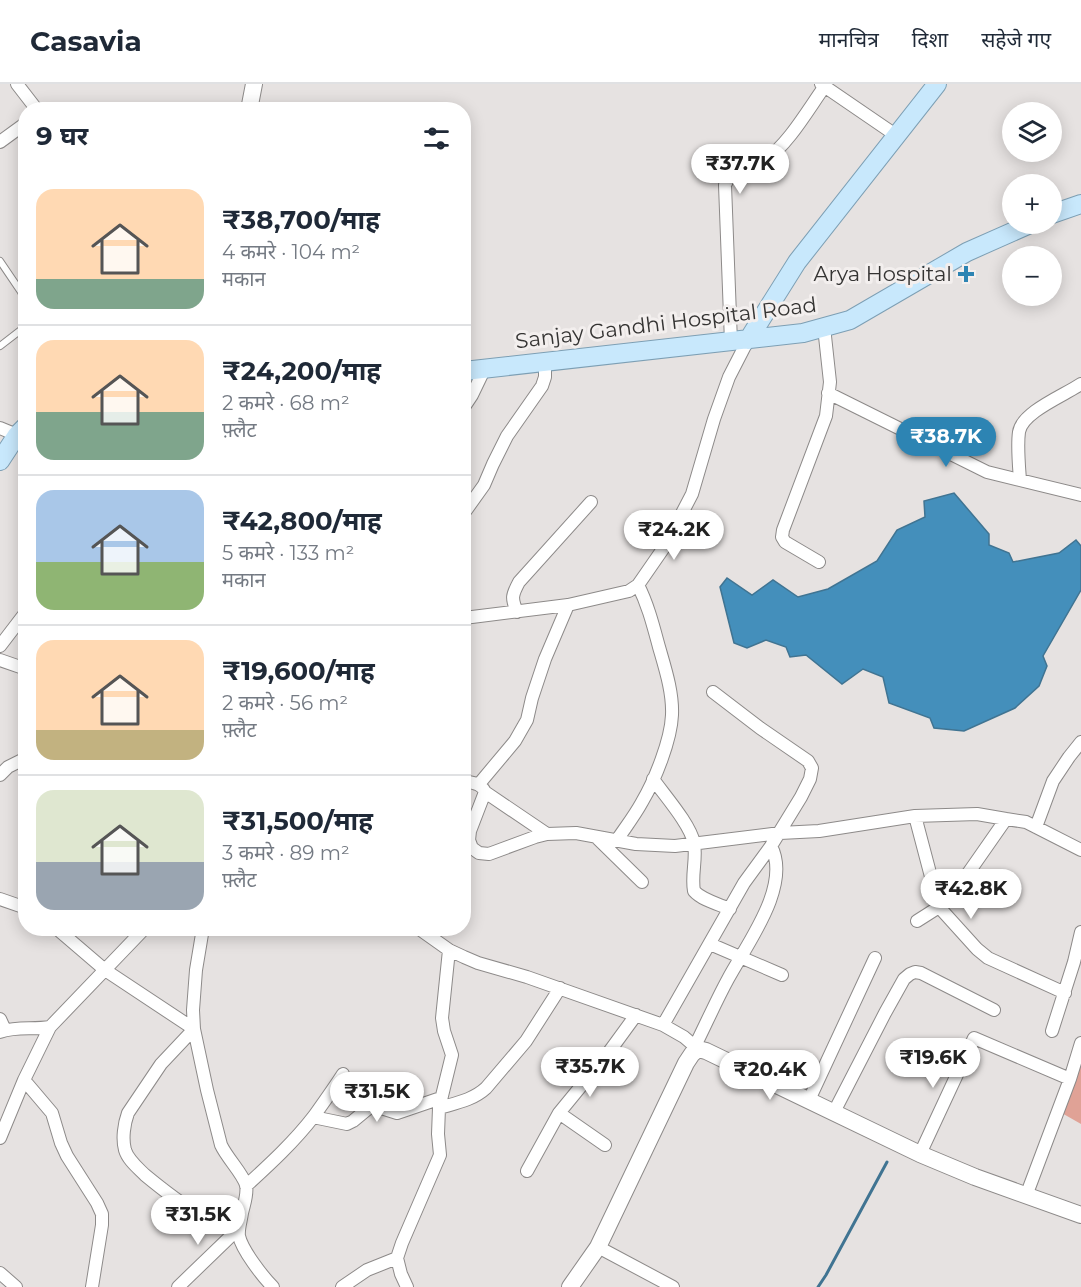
<!DOCTYPE html>
<html lang="hi">
<meta charset="utf-8">
<style>
body{margin:0;font-family:Montserrat,"Noto Sans Devanagari",sans-serif;background:#f2f2f3;color:#1f2937;height:100vh;display:flex;flex-direction:column;font-size:22px;white-space:nowrap}
*{box-sizing:border-box;margin:0}
p{font-size:20px;color:#747a83}
.icon{flex:none;width:33px;height:33px;fill:none;stroke:currentColor;stroke-width:2;stroke-linecap:round;stroke-linejoin:round}
.map{position:relative;flex:1;overflow:hidden}
.panel{position:absolute;left:18px;top:18px;width:453px;height:834px;display:flex;flex-direction:column;background:#fff;border-radius:24px;box-shadow:0 3px 15px #0003}
.panel>*{flex:none}
.controls{position:absolute;left:1002px;top:18px;display:grid;gap:12px}
.controls a{display:grid;place-items:center;width:60px;height:60px;border-radius:50%;background:#fff;box-shadow:0 3px 15px #0003;font-size:30px}
.price{position:absolute;translate:-50% -51px;padding:0 14px;border-radius:21px;background:#fff;color:#222;font-size:20px;line-height:39px;filter:drop-shadow(0 2px 3px #0008)}
.price::after{content:'';position:absolute;left:50%;top:36px;width:18px;height:14px;margin-left:-9px;background:inherit;clip-path:polygon(0 0,100% 0,50% 100%)}
.price.selected{background:#2d84b3;color:#fff}
ul{padding:0;list-style:none}
li{display:flex;align-items:center;gap:18px;height:150px;padding:0 18px}
li+li{border-top:2px solid #e0e1e3}
li span{display:grid;place-items:center;flex:none;width:168px;height:120px;border-radius:18px;color:#555}
li>.icon{margin-inline-start:auto}
span .icon{width:72px;height:72px;fill:#fffc;stroke-width:1}
li b{font-size:26px}
h2{display:flex;justify-content:space-between;align-items:center;height:72px;padding:0 18px;font-size:26px}
header{display:flex;align-items:center;gap:36px;box-sizing:border-box;height:84px;padding:0 30px;background:#fff;border-bottom:2px solid #e0e1e3}
header strong{font-size:28px}
nav{display:flex;gap:33px;margin-inline-start:auto;font-size:21px}
.map>svg:first-child{display:block}
.green{fill:#e0a296}
.water{fill:#448fbb;stroke:#407492;stroke-width:1.5}
.lines{fill:none;stroke-linecap:round;stroke-linejoin:round}
.stream{stroke:#407492;stroke-width:3}
.lane-casing{stroke:#8d8a89;stroke-width:8}
.street-casing{stroke:#8d8a89;stroke-width:14}
.secondary-casing{stroke:#8d8a89;stroke-width:18}
.primary-casing{stroke:#7d9fb4;stroke-width:20}
.lane{stroke:#fff;stroke-width:6}
.street{stroke:#fff;stroke-width:12}
.secondary{stroke:#fff;stroke-width:16}
.primary{stroke:#c8e8fc;stroke-width:18}
.poi-dot{fill:#2d84b3;stroke:#f3efee;stroke-width:2}
.labels{text-anchor:middle;stroke-width:6;stroke-linejoin:round;paint-order:stroke}
.poi-label{font-size:21px;fill:#353433;stroke:#f3efee;text-anchor:end}
.street-label{font-size:21px;fill:#353433;stroke:#f3efee}
</style>
<header>
<strong>Casavia</strong>
<nav><a>मानचित्र</a><a>दिशा</a><a>सहेजे गए</a></nav>
</header>
<div class="map">
<svg width="1081" height="1203" viewBox="0 0 1081 1203">
<rect width="100%" height="100%" fill="#e6e2e1"/>
<path class="green" d="M 1081,980 L 1081,1040 L 1060,1028 Z"/>
<path class="water" d="M 954,409 L 989,450 L 989,461 L 1009,469 L 1013,478 L 1059,469 L 1076,456 L 1081,462 L 1081,506 L 1043,572 L 1047,582 L 1039,602 L 1015,624 L 964,647 L 934,644 L 930,634 L 889,619 L 883,593 L 863,585 L 842,600 L 806,571 L 790,573 L 786,563 L 766,556 L 747,564 L 734,559 L 720,503 L 727,494 L 752,511 L 773,496 L 798,513 L 828,505 L 877,477 L 897,446 L 925,433 L 924,417 Z"/>
<g class="lines">
<path class="stream" d="M 818,1203 L 826,1191 L 887,1078"/>
<g class="lane-casing">
<path id="lane" d="M 0,177 L 21,208 L 26,220
M 0,262 L 26,242"/>
</g>
<g class="street-casing">
<path id="street" d="M 17,0 L 34,22 L 34,26
M 821,0 L 897,52
M 0,58 L 26,39
M 731,258 L 725,101 C 736,77 748,87 766,75 C 788,61 809,24 825,2
M 828,309 L 987,388 L 1081,411
M 464,323 L 472,311 L 485,284
M 0,344 L 17,351
M 1020,396 C 1019,382 1017,362 1019,348 C 1022,328 1065,311 1081,300
M 464,429 L 484,401 L 493,380 L 507,352 L 542,302 L 545,293 L 545,278
M 819,478 L 785,458 L 782,453 L 783,446 L 826,332 L 830,298 L 824,243
M 517,528 C 511,514 512,511 519,498 L 591,418
M 464,534 L 568,521 L 629,507 L 638,501 L 665,462 L 692,410 L 714,335 L 729,293 L 748,256
M 0,562 L 26,528
M 0,576 L 26,585
M 0,691 L 8,683 L 26,674
M 653,695 C 665,712 690,740 694,759 C 697,775 691,791 694,807 C 702,816 718,820 730,825
M 464,697 C 473,699 481,699 485,708 L 470,747 L 469,756 L 472,764 L 479,769 L 489,770 L 535,753 L 547,750 L 576,749 L 636,760 L 675,762 L 780,749 L 819,747 L 915,732 L 977,730 L 1006,735
M 479,700 L 515,657 L 527,636 L 532,614 L 545,575 L 568,521
M 485,708 L 547,750
M 915,732 L 939,823 L 977,865 L 988,874 L 1065,909
M 1036,743 L 1053,697 L 1069,673 L 1081,658
M 596,753 L 642,798
M 617,756 C 625,744 635,731 642,718 C 655,696 671,656 672,631 C 673,608 665,584 659,563 C 653,541 648,521 638,501
M 0,815 L 26,824
M 917,837 L 939,823 L 969,788 L 1006,735 L 1026,738 L 1081,766
M 56,844 L 105,886 L 194,945 L 161,980 L 128,1029 C 124,1040 122,1055 125,1066 C 128,1076 138,1084 145,1091 C 162,1105 178,1118 197,1129 C 209,1136 223,1141 235,1148
M 203,844 L 196,886 L 193,926 L 194,945 L 207,1006 L 221,1061 C 227,1074 243,1090 246,1101 C 248,1110 244,1120 242,1129 C 241,1137 238,1145 239,1152 C 242,1166 263,1193 273,1203
M 418,844 L 449,866 L 464,873 L 478,879 L 527,893 L 663,941 L 684,953 L 698,965
M 710,860 L 782,891
M 0,935 L 5,946
M 663,941 L 744,799 L 771,762 L 801,713 L 810,695 L 812,684 L 808,677 L 760,644 L 713,608
M 1052,947 L 1074,878 L 1081,848
M 0,948 C 16,942 33,946 50,943 L 145,844
M 695,962 C 706,940 716,917 728,895 C 746,861 792,802 771,762
M 24,996 L 52,1029 L 61,1059 L 67,1072 L 97,1119 L 102,1130 L 102,1141 L 92,1203
M 809,1016 L 875,874
M 439,1024 C 456,1019 473,1016 486,1004 L 526,957 L 560,904
M 834,1028 L 885,929 L 904,895 L 910,890 L 915,888 L 921,889 L 994,926
M 559,1029 L 605,1061
M 313,1033 L 347,1040 L 353,1037 L 370,1023 L 378,1023 L 397,1029 L 441,1014
M 0,1054 L 24,996 L 50,943
M 920,1070 L 974,954 L 1070,995
M 527,1087 L 559,1029 L 609,968 L 636,931
M 246,1102 C 270,1080 294,1058 314,1032 C 324,1018 334,1004 343,990
M 1026,1112 L 1070,995 L 1081,959
M 598,1163 L 673,1203
M 0,1189 L 16,1203
M 178,1203 L 235,1148 L 239,1146
M 342,1203 L 367,1186 L 397,1174
M 407,1203 L 401,1190 L 397,1174 L 402,1159 L 440,1071 L 438,1050 L 439,1024 L 452,971 L 444,947 L 442,934 L 449,866"/>
</g>
<g class="secondary-casing">
<path id="secondary" d="M 249,26 L 254,0
M 570,1203 L 598,1163 L 686,979 L 692,970 L 698,965 L 706,967 L 920,1070 L 975,1093 L 1081,1131"/>
</g>
<g class="primary-casing">
<path id="primary" d="M 1052,130 L 1081,120
M 748,256 L 797,178 L 937,0
M 464,287 L 803,249 L 850,236 L 967,168 L 1030,140
M 0,377 L 17,351 L 26,342"/>
</g>
<use href="#lane" class="lane"/>
<use href="#street" class="street"/>
<use href="#secondary" class="secondary"/>
<use href="#primary" class="primary"/>
</g>
<path class="poi-dot" d="M963 181h6v6h6v6h-6v6h-6v-6h-6v-6h6z"/>
<g class="labels">
<g class="poi-label">
<text x="952" y="197">Arya Hospital</text>
</g>
<g class="street-label">
<text transform="translate(666 239) rotate(-7)" y="7">Sanjay Gandhi Hospital Road</text>
</g>
</g>
</svg>
<div class="controls">
<a><svg class="icon" aria-label="layers" viewBox="0 0 24 24"><path d="M12 4l9 5-9 5-9-5zM3 14l9 5 9-5"/></svg></a>
<a>+</a>
<a>−</a>
</div>
<b class="price" style="left:740px;top:111px">₹37.7K</b>
<b class="price selected" style="left:946px;top:384px">₹38.7K</b>
<b class="price" style="left:674px;top:477px">₹24.2K</b>
<b class="price" style="left:971px;top:836px">₹42.8K</b>
<b class="price" style="left:933px;top:1005px">₹19.6K</b>
<b class="price" style="left:590px;top:1014px">₹35.7K</b>
<b class="price" style="left:770px;top:1017px">₹20.4K</b>
<b class="price" style="left:377px;top:1039px">₹31.5K</b>
<b class="price" style="left:198px;top:1162px">₹31.5K</b>
<section class="panel">
<h2>9 घर<svg class="icon" aria-label="filters" viewBox="0 0 24 24"><path d="M4 7h16M4 17h16"/><circle cx="9" cy="7" r="2"/><circle cx="15" cy="17" r="2"/></svg></h2>
<ul>
<li><span style="background:linear-gradient(#ffd9b3 75%,#7fa58c 0)"><svg class="icon" aria-label="home" viewBox="0 0 24 24"><path d="M3 11l9-7 9 7M6 9v11h12V9"/></svg></span><div><b>₹38,700/माह</b><p>4 कमरे · 104 m²</p><p>मकान</p></div></li>
<li><span style="background:linear-gradient(#ffd9b3 60%,#7fa58c 0)"><svg class="icon" aria-label="home" viewBox="0 0 24 24"><path d="M3 11l9-7 9 7M6 9v11h12V9"/></svg></span><div><b>₹24,200/माह</b><p>2 कमरे · 68 m²</p><p>फ़्लैट</p></div></li>
<li><span style="background:linear-gradient(#a9c7e8 60%,#8fb573 0)"><svg class="icon" aria-label="home" viewBox="0 0 24 24"><path d="M3 11l9-7 9 7M6 9v11h12V9"/></svg></span><div><b>₹42,800/माह</b><p>5 कमरे · 133 m²</p><p>मकान</p></div></li>
<li><span style="background:linear-gradient(#ffd9b3 75%,#c2b280 0)"><svg class="icon" aria-label="home" viewBox="0 0 24 24"><path d="M3 11l9-7 9 7M6 9v11h12V9"/></svg></span><div><b>₹19,600/माह</b><p>2 कमरे · 56 m²</p><p>फ़्लैट</p></div></li>
<li><span style="background:linear-gradient(#dfe7d0 60%,#9aa5b1 0)"><svg class="icon" aria-label="home" viewBox="0 0 24 24"><path d="M3 11l9-7 9 7M6 9v11h12V9"/></svg></span><div><b>₹31,500/माह</b><p>3 कमरे · 89 m²</p><p>फ़्लैट</p></div></li>
</ul>
</section>
</div>
